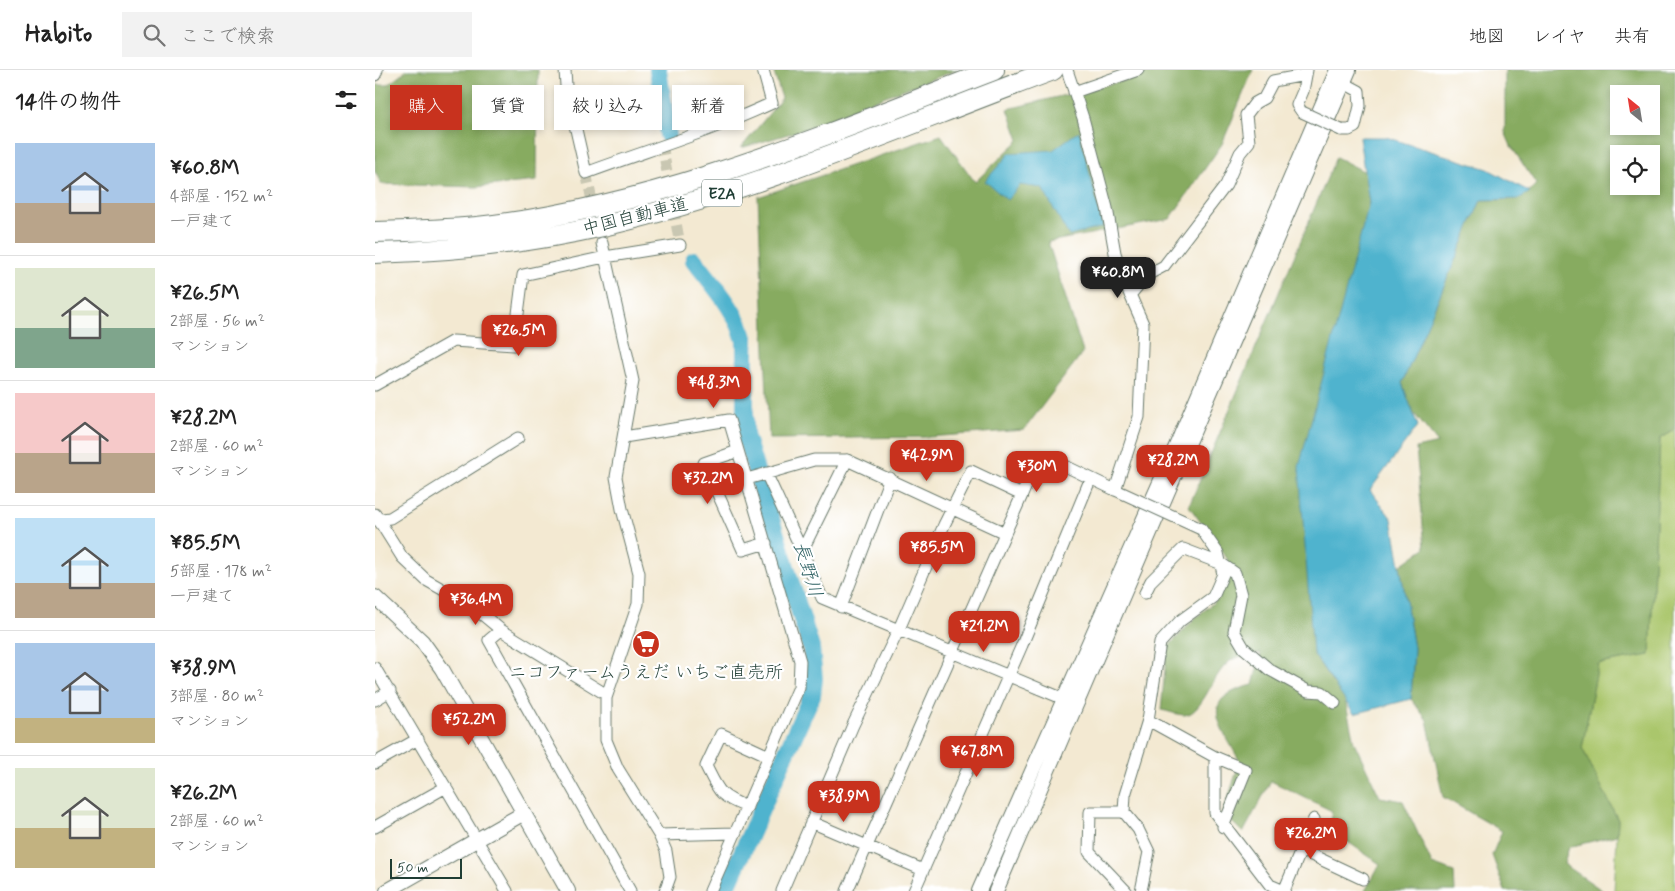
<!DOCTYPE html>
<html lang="ja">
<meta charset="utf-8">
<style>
body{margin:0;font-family:Mynerve,"Klee One",sans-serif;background:#f2f2f2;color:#222;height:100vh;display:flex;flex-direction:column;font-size:19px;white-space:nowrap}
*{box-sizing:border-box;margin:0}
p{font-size:16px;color:#767676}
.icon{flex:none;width:28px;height:28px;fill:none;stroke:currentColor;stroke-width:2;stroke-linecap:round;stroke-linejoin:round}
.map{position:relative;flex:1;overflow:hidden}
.side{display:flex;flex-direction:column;background:#fff;width:375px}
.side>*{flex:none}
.banner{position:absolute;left:15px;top:15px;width:475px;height:45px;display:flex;gap:10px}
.needle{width:32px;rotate:330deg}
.fabs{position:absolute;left:1235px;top:15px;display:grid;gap:10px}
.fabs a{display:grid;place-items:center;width:50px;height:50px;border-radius:0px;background:#fff;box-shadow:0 2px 8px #0003;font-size:25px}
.scale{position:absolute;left:15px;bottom:12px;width:72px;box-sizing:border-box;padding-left:5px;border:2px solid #1f3d34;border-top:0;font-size:14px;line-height:18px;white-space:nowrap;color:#1f3d34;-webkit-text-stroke:4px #fff;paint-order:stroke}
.price{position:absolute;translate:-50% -42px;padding:0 11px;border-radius:10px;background:#c8321e;color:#fff;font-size:16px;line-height:32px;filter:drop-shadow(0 1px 2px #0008)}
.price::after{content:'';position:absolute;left:50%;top:30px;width:15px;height:11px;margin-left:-8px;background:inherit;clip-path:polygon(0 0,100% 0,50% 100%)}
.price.on{background:#222;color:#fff}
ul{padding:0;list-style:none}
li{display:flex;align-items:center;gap:15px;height:125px;padding:0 15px}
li+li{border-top:1px solid #e0e0e0}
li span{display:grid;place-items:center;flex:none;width:140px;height:100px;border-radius:0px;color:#555}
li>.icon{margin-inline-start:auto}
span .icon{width:60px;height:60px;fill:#fffc;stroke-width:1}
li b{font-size:21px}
h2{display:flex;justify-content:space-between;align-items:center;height:60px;padding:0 15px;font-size:21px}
.tag{padding:0 18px;border-radius:0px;background:#fff;box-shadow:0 2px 8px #0003;font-size:18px;line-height:45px}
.tag.on{background:#c8321e;color:#fff}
header{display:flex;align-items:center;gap:30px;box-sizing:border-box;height:70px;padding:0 25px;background:#fff;border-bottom:1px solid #e0e0e0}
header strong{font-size:24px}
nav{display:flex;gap:28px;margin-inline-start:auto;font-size:18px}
.search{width:350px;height:45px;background:#f2f2f2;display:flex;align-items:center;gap:12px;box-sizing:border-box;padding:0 18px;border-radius:0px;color:#767676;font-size:19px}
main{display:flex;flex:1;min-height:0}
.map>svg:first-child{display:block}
.green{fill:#aac66c;stroke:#648250}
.forest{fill:#87ab60;stroke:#53744a;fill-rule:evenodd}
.water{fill:#4fb3ce;stroke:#377881}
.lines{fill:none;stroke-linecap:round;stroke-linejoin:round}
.river{stroke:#4fb3ce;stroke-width:18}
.minor-tunnel{stroke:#c9c7b2;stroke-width:11;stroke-dasharray:11 5.5;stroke-linecap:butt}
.minor-casing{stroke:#69796b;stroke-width:13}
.tertiary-casing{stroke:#69796b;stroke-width:16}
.motorway-casing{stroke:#69796b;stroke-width:22}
.minor{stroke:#fff;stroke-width:11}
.tertiary{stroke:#fff;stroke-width:14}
.motorway{stroke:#fff;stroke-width:20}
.minor-bridge-casing{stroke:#69796b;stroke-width:13;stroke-linecap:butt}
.minor-bridge{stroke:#fff;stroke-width:11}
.labels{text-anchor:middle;stroke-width:4.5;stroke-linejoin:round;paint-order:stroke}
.shield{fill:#fff;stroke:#627771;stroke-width:1}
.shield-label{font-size:16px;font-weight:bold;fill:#1f3d34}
.street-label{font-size:18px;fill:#1f3d34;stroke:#fff}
.poi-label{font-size:18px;fill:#1f3d34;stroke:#fff}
.water-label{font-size:19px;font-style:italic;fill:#2d6062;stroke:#fff}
</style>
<header>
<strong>Habito</strong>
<div class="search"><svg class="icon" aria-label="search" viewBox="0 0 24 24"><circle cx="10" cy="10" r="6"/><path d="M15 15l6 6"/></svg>ここで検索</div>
<nav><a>地図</a><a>レイヤ</a><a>共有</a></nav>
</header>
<main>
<section class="side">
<h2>14件の物件<svg class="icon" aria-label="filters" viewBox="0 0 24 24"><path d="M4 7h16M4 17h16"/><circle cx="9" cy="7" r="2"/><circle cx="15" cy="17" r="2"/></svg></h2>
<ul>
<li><span style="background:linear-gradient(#a9c7e8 60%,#b9a48a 0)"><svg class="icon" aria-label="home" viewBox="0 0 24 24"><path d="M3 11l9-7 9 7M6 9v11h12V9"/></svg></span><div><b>¥60.8M</b><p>4部屋 · 152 m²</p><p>一戸建て</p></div></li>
<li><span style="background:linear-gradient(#dfe7d0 60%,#7fa58c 0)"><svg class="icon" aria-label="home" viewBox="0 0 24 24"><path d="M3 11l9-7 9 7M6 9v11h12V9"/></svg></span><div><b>¥26.5M</b><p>2部屋 · 56 m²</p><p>マンション</p></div></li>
<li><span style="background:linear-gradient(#f6c9c9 60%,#b9a48a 0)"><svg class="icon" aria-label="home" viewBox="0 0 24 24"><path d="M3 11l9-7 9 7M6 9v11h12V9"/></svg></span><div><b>¥28.2M</b><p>2部屋 · 60 m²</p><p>マンション</p></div></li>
<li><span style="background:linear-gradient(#bfe0f5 65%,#b9a48a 0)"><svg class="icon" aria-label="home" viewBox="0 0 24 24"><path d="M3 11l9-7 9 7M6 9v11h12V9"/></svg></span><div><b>¥85.5M</b><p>5部屋 · 178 m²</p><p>一戸建て</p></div></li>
<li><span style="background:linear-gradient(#a9c7e8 75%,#c2b280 0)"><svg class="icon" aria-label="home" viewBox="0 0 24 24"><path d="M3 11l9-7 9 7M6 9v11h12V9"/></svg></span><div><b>¥38.9M</b><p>3部屋 · 80 m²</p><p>マンション</p></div></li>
<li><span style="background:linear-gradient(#dfe7d0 60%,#c2b280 0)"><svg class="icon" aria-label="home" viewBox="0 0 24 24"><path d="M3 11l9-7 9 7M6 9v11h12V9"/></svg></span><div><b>¥26.2M</b><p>2部屋 · 60 m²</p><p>マンション</p></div></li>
</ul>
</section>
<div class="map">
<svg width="1300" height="821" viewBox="0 0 1300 821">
<rect width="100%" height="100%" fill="#fff"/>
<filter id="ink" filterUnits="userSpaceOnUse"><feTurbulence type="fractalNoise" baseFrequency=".02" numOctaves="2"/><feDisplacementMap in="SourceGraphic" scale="10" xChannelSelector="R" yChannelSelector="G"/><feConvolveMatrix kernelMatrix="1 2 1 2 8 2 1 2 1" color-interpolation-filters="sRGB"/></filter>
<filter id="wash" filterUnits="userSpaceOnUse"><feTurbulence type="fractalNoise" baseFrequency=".0096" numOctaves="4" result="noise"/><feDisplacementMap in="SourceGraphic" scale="20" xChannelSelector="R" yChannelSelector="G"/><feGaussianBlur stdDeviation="1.12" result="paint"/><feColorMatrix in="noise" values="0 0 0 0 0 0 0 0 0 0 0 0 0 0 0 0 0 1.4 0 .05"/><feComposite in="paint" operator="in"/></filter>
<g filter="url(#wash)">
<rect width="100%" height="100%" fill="#f3e9d2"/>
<path class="green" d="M 1300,360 L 1300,821 L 1239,821 L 1243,750 L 1207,678 L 1223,594 L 1275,585 L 1285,369 Z"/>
<path class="forest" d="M 32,0 L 163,0 L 162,111 L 101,117 L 6,114 L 0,101 L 0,15 L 13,15 Z
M 398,0 L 582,0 L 508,27 L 437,57 L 366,78 L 407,28 Z
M 779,0 L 878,0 L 847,74 L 795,149 L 673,172 L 708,282 L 649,360 L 554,367 L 394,369 L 383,127 L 566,65 L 600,112 L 644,70 L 633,39 L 756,9 Z
M 1130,0 L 1300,0 L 1300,360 L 1285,369 L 1275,585 L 1223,594 L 1207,678 L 1243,750 L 1242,765 L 1194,777 L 1189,794 L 1228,821 L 1130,821 L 1117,785 L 1127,761 L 1068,727 L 1052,650 L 1036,629 L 1039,578 L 1025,496 L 1050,478 L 1041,378 L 1063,373 L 1037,341 L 1027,313 L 1106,130 C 1127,129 1147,133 1161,114 L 1136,76 L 1130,62 ZM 1244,24 L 1276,24 L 1276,56 L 1244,56 ZM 1244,84 L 1276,84 L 1276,116 L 1244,116 Z
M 961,87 L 990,102 L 994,133 L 967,240 L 938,583 L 959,615 L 969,625 L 979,672 L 1005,727 L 1028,731 L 1057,794 L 1079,802 L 1080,821 L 990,821 L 1005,794 L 954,759 L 957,741 L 896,711 L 868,763 L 848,743 L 865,692 C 846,655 820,629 878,615 L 886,583 C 877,584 867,585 859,589 C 838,598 829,645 809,645 C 802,645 793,641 786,640 L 792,578 L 819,549 L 844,528 L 853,490 L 814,436 Z"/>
<path class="water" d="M 704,61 L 728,157 L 694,166 L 667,118 L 645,115 L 632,130 L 610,111 L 635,83 L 678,80 Z
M 984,67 L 1011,67 L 1113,99 L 1155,122 L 1143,129 L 1106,130 L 1027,313 L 1043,356 L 995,420 L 1017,449 L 1039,578 L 1036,629 L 979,644 L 938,583 L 924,397 L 994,133 Z"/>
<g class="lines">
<path class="river" d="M 283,0 L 293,65
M 319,190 C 338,215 362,240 370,271 L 370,365 L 436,578 L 439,609 L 437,625 L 350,821"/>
</g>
</g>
<g filter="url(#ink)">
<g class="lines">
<path class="minor-tunnel" d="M 287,74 L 305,175
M 211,103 L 224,162"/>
<g class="minor-casing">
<path id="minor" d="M 190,0 L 191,16 L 211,103 C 273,80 337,61 397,33 L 388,0
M 692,0 L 708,48 L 732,138 L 740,183 L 749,211 L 768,254 L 764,347 L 740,420 L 745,422
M 0,5 L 2,0
M 699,22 L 763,0
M 927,42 L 922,35 L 928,21 L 932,0
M 966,60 L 974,60 L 980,57 L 985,36 L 984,21 L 969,13
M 227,173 L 258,311 L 241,407 L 247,439 L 264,503 L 263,534 L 231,628 L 231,670 L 243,699 L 284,765 L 291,781 L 295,807 L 290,821
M 755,225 L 772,205 L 789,196 L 851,115 L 865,83 L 874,72 L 871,45 L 880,33 L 889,28 L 898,11 L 930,5
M 0,315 L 78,271 L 139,275 L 148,205 L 230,187 L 305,175
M 249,367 L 354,350 L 425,591 L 424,617 L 335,821
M 363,381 L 329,393 L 368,480 L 391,473
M 472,390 L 427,481 L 447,528 L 689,629
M 391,403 L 427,481
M 372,409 L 439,390 L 472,390 L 630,463
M 0,444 L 27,487 L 51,510 L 97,536 L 126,560 L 232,625
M 0,450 L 15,448 L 143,368
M 826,459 L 843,483 L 848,504 L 838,527 L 805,551 L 785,573 L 773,650 L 840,687 L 871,700 L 848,757
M 770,523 L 776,511 L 808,479 L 847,494 L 860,503 L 866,525 L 859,561 L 869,578 L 895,600 L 933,621 L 947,622 L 960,633
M 466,537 L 515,408
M 126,560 L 114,570 L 255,821
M 0,598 L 132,821
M 0,630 L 15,621
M 840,687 L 840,743 L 895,815 L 909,821
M 0,693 L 43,669
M 372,737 C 344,726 344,722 331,696 L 346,664 L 394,686
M 749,742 L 715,742 L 714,782 L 751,821
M 436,752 L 548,800
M 0,757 L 71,717
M 284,765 L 360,763
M 926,780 L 988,809
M 407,821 L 478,655 L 524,559 L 569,455 L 596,401 L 647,425 L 655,406 L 682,392 L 740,420
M 472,821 L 647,425
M 539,821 L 647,575 L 715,410
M 766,821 L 774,782 L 763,759 L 749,742 L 750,725 L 773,650
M 909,821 L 939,749"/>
</g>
<g class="tertiary-casing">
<path id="tertiary" d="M 0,527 L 47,571 L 67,599 L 193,821
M 12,821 L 149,743
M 604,821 L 802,374 L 962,0
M 621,821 L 974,0"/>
</g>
<g class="motorway-casing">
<path id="motorway" d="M 0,162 C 34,161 68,160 102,157 C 280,138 453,64 619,0
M 0,183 C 77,181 153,173 228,156 C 384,120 529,55 678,0"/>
</g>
<use href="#minor" class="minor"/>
<use href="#tertiary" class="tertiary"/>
<use href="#motorway" class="motorway"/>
<g class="minor-bridge-casing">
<path id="minor-bridge" d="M 927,42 L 966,60
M 745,422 L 826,459"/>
</g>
<use href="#minor-bridge" class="minor-bridge"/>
</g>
</g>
<defs>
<g id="supermarket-disc" transform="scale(1.4375)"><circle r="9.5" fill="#c8321e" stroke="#fff"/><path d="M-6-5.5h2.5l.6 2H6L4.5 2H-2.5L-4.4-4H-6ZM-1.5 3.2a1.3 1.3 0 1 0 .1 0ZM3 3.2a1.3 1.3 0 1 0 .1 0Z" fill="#fff"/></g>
</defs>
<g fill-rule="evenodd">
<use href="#supermarket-disc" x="271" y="574"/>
</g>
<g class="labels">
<rect class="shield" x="327" y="109.5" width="40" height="27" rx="4"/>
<g class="shield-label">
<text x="347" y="129">E2A</text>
</g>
<g class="street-label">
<text transform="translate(260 146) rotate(-14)" y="6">中国自動車道</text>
</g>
<g class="poi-label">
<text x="271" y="608">ニコファームうえだ いちご直売所</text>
</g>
<g class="water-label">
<text transform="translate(434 499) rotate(73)" y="7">長野川</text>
</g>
</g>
</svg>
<div class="fabs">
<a><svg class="needle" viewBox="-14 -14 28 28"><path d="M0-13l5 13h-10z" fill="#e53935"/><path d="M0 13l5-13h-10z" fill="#767676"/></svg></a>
<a><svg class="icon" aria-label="locate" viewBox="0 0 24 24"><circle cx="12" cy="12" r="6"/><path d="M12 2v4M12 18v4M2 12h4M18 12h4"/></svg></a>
</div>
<div class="scale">50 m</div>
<b class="price on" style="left:743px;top:229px">¥60.8M</b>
<b class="price" style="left:144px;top:287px">¥26.5M</b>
<b class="price" style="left:339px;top:339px">¥48.3M</b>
<b class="price" style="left:552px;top:412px">¥42.9M</b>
<b class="price" style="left:798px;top:417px">¥28.2M</b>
<b class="price" style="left:662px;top:423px">¥30M</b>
<b class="price" style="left:333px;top:435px">¥32.2M</b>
<b class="price" style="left:562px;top:504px">¥85.5M</b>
<b class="price" style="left:101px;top:556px">¥36.4M</b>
<b class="price" style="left:609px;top:583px">¥21.2M</b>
<b class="price" style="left:94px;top:676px">¥52.2M</b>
<b class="price" style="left:602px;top:708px">¥67.8M</b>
<b class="price" style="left:469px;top:753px">¥38.9M</b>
<b class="price" style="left:936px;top:790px">¥26.2M</b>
<div class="banner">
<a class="tag on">購入</a>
<a class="tag">賃貸</a>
<a class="tag">絞り込み</a>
<a class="tag">新着</a>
</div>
</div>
</main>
